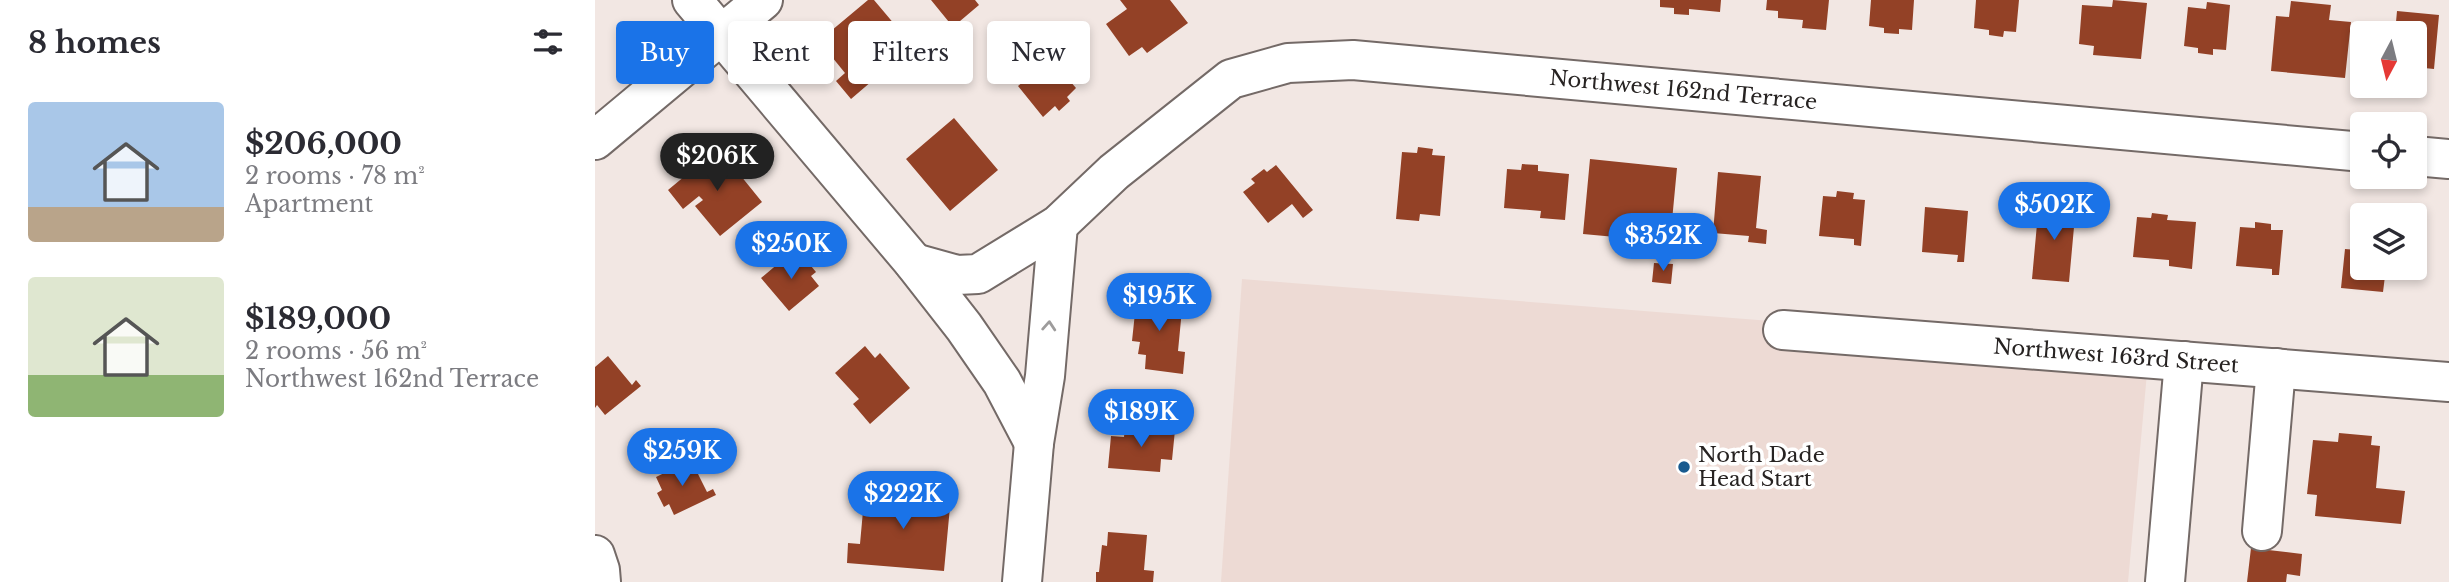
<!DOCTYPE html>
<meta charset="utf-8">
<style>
body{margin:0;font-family:"Libre Baskerville",serif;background:#f7f7f7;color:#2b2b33;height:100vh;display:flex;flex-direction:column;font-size:26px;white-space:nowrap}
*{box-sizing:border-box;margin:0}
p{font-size:23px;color:#7c7c81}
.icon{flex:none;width:38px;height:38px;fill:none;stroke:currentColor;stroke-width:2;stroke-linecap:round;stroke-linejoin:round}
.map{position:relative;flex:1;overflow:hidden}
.details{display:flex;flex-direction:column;background:#fff;width:595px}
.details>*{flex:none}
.hud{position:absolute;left:21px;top:21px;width:665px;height:63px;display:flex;gap:14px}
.needle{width:46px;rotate:187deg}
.tools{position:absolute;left:1755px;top:21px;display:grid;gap:14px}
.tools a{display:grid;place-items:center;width:77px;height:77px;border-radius:7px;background:#fff;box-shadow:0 4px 10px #0003;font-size:35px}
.price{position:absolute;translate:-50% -60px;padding:0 16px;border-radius:24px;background:#1a73e8;color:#fff;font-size:23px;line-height:46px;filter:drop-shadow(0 2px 4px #0008)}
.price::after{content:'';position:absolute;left:50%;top:42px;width:21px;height:16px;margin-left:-10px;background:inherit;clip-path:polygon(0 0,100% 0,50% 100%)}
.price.selected{background:#222;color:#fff}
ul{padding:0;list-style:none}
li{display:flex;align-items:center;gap:21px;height:175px;padding:0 28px}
li span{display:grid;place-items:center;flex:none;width:196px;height:140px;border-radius:7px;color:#555}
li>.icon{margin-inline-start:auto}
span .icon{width:84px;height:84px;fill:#fffc;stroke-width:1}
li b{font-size:30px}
h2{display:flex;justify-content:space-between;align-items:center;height:84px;padding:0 28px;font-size:30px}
.chip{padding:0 24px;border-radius:7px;background:#fff;box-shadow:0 4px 10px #0003;font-size:24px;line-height:63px}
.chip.selected{background:#1a73e8;color:#fff}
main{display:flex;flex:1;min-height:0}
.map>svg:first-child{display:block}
.built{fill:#eddad4}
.building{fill:#934126}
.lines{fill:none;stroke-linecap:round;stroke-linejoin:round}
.minor-casing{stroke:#746a67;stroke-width:42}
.minor{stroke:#fff;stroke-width:38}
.oneway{stroke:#9e9c9c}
.poi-dot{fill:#185a8f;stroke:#fff;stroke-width:2.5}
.labels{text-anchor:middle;stroke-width:7;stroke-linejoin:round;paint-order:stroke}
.street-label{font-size:21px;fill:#272322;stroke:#fff}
.poi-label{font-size:21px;fill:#272322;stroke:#fff;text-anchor:start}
</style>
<main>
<section class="details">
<h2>8 homes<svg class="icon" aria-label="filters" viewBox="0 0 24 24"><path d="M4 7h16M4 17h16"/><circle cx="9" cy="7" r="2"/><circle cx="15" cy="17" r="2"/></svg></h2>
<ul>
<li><span style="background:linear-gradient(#a9c7e8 75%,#b9a48a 0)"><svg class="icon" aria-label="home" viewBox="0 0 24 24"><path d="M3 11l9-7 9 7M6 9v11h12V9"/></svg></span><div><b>$206,000</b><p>2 rooms · 78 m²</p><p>Apartment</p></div></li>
<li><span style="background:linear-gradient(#dfe7d0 70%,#8fb573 0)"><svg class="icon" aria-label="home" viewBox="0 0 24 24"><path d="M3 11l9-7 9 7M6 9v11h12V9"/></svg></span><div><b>$189,000</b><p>2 rooms · 56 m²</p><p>Northwest 162nd Terrace</p></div></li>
</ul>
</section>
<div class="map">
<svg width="1854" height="582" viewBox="0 0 1854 582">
<rect width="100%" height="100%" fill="#f2e7e3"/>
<path class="built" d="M 647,279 L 1554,351 L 1533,582 L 626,582 Z"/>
<path class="building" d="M 273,0 L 279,0 L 311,38 L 291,54 L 298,63 L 256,99 L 241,81 L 250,73 L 224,41 Z
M 336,0 L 380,0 L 384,5 L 358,27 Z
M 525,0 L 575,0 L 593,23 L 552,53 L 547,47 L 534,56 L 511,24 L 532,9 Z
M 1065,0 L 1126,0 L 1125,12 L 1094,9 L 1094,15 L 1079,14 L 1079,8 L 1065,7 Z
M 1172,0 L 1234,0 L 1231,30 L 1207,28 L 1208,20 L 1183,18 L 1183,11 L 1171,10 Z
M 1276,0 L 1319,0 L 1317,30 L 1304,29 L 1304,34 L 1289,33 L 1289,28 L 1274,26 Z
M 1381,0 L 1424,0 L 1421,32 L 1409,31 L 1408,37 L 1394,35 L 1394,30 L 1379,28 Z
M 1518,0 L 1552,3 L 1546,59 L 1498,55 L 1499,46 L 1484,44 L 1487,5 L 1517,7 Z
M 1696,1 L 1736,5 L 1734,20 L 1756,22 L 1750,78 L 1676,71 L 1681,16 L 1694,17 Z
M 1612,2 L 1635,5 L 1631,50 L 1618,49 L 1618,55 L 1603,53 L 1603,48 L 1589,46 L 1593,7 L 1611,9 Z
M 1802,11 L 1844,15 L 1839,69 L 1829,68 L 1828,74 L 1820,73 L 1820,33 L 1800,33 Z
M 451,53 L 481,88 L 472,97 L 475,101 L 464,111 L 460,106 L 448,117 L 423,86 L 446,67 L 442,62 Z
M 359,118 L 403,170 L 355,211 L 311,159 Z
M 823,147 L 838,149 L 837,155 L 850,156 L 845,216 L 825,214 L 824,221 L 801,219 L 807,152 L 822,153 Z
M 119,152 L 128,164 L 133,160 L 167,202 L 125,236 L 100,206 L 108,200 L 104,196 L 88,209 L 73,190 Z
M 995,159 L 1082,168 L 1075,242 L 988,234 Z
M 927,164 L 943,165 L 943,171 L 974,174 L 970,220 L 945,218 L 946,211 L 909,208 L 912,169 L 926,170 Z
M 681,165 L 718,210 L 708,218 L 697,204 L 673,223 L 648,192 L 660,183 L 656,179 L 669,169 L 672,172 Z
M 1123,172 L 1166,176 L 1161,228 L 1172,230 L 1171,244 L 1153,242 L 1154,236 L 1118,233 Z
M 1242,191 L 1259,193 L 1258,199 L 1270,200 L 1266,246 L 1259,245 L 1259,239 L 1224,236 L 1228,196 L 1241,197 Z
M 1444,202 L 1481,205 L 1474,282 L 1437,279 Z
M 1330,207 L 1373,211 L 1369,262 L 1362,262 L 1363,255 L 1327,252 Z
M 1557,213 L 1573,215 L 1572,220 L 1601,222 L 1597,269 L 1574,266 L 1574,260 L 1538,257 L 1542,217 L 1556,218 Z
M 1660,222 L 1676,224 L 1676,230 L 1688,230 L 1684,275 L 1677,275 L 1677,269 L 1641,266 L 1645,227 L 1660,228 Z
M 1763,234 L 1768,234 L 1768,268 L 1791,268 L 1788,292 L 1746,288 L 1750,249 L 1762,250 Z
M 197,252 L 206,264 L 211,260 L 221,272 L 216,276 L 224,286 L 194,311 L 166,278 Z
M 1059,263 L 1078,264 L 1076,284 L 1057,282 Z
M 542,294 L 588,299 L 583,351 L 590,352 L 588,374 L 550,369 L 551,355 L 543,354 L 545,342 L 537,341 Z
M 270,346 L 280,358 L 285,353 L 315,388 L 275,424 L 258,404 L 264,399 L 240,373 Z
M 13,356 L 37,385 L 41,380 L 46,386 L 10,415 L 2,405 L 0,408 L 0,367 Z
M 530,426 L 580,430 L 577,460 L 566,459 L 565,472 L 513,468 L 516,436 L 529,437 Z
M 1744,433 L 1777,436 L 1776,445 L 1785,446 L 1781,488 L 1810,491 L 1806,524 L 1720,516 L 1722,495 L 1712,494 L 1718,440 L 1743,442 Z
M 96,460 L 112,492 L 118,489 L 121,495 L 79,515 L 74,504 L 69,507 L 62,493 L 67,490 L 61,477 Z
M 270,489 L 356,496 L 349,571 L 252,563 L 253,543 L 265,544 Z
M 513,532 L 552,535 L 549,570 L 559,571 L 558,582 L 501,582 L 501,572 L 504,572 L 507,545 L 512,546 Z
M 1656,548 L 1707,554 L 1705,576 L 1692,574 L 1691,582 L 1652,582 Z"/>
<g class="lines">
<g class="minor-casing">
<g id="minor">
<path d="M 97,0 L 319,263 L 369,327 L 407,382 L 439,443"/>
<path d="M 0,140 L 168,0"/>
<path d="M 1820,156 L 1854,159"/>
<path id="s1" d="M 319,263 L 362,275 L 383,274 L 463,225 L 519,172 L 636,79 L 693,63 L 758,60 L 1768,152"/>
<path id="s2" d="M 1188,330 L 1854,382"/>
<path d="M 1667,531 L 1681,368"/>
<path d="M 0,555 L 5,570 L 6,582"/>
<path d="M 427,582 L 439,443 L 450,376 L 463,225"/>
<path d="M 1570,582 L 1589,361"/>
</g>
</g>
<use href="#minor" class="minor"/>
</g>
<defs><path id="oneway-chevron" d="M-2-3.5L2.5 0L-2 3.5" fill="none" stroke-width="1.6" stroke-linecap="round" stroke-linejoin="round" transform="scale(1.75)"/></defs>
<use class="oneway" href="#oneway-chevron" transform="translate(454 326) rotate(-86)"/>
<circle class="poi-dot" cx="1089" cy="467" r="7"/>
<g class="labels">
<g class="street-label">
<text dy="7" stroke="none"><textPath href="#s1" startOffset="842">Northwest 162nd Terrace</textPath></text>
<text dy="7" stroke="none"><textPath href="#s2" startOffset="334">Northwest 163rd Street</textPath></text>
</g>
<g class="poi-label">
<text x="1103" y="462">North Dade<tspan x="1103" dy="24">Head Start</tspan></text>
</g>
</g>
</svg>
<div class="tools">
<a><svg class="needle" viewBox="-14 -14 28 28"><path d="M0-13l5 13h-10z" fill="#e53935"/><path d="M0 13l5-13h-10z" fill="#7c7c81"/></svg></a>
<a><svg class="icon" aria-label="locate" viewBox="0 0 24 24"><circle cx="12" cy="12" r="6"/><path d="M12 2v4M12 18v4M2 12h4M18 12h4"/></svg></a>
<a><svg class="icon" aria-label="layers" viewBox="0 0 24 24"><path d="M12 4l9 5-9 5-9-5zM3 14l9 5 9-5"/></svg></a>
</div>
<b class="price selected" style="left:122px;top:193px">$206K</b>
<b class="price" style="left:1459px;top:242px">$502K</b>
<b class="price" style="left:1068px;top:273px">$352K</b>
<b class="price" style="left:196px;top:281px">$250K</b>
<b class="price" style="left:564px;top:333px">$195K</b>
<b class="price" style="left:546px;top:449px">$189K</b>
<b class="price" style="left:87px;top:488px">$259K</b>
<b class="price" style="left:308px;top:531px">$222K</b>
<div class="hud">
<a class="chip selected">Buy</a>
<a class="chip">Rent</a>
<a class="chip">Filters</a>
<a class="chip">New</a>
</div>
</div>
</main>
